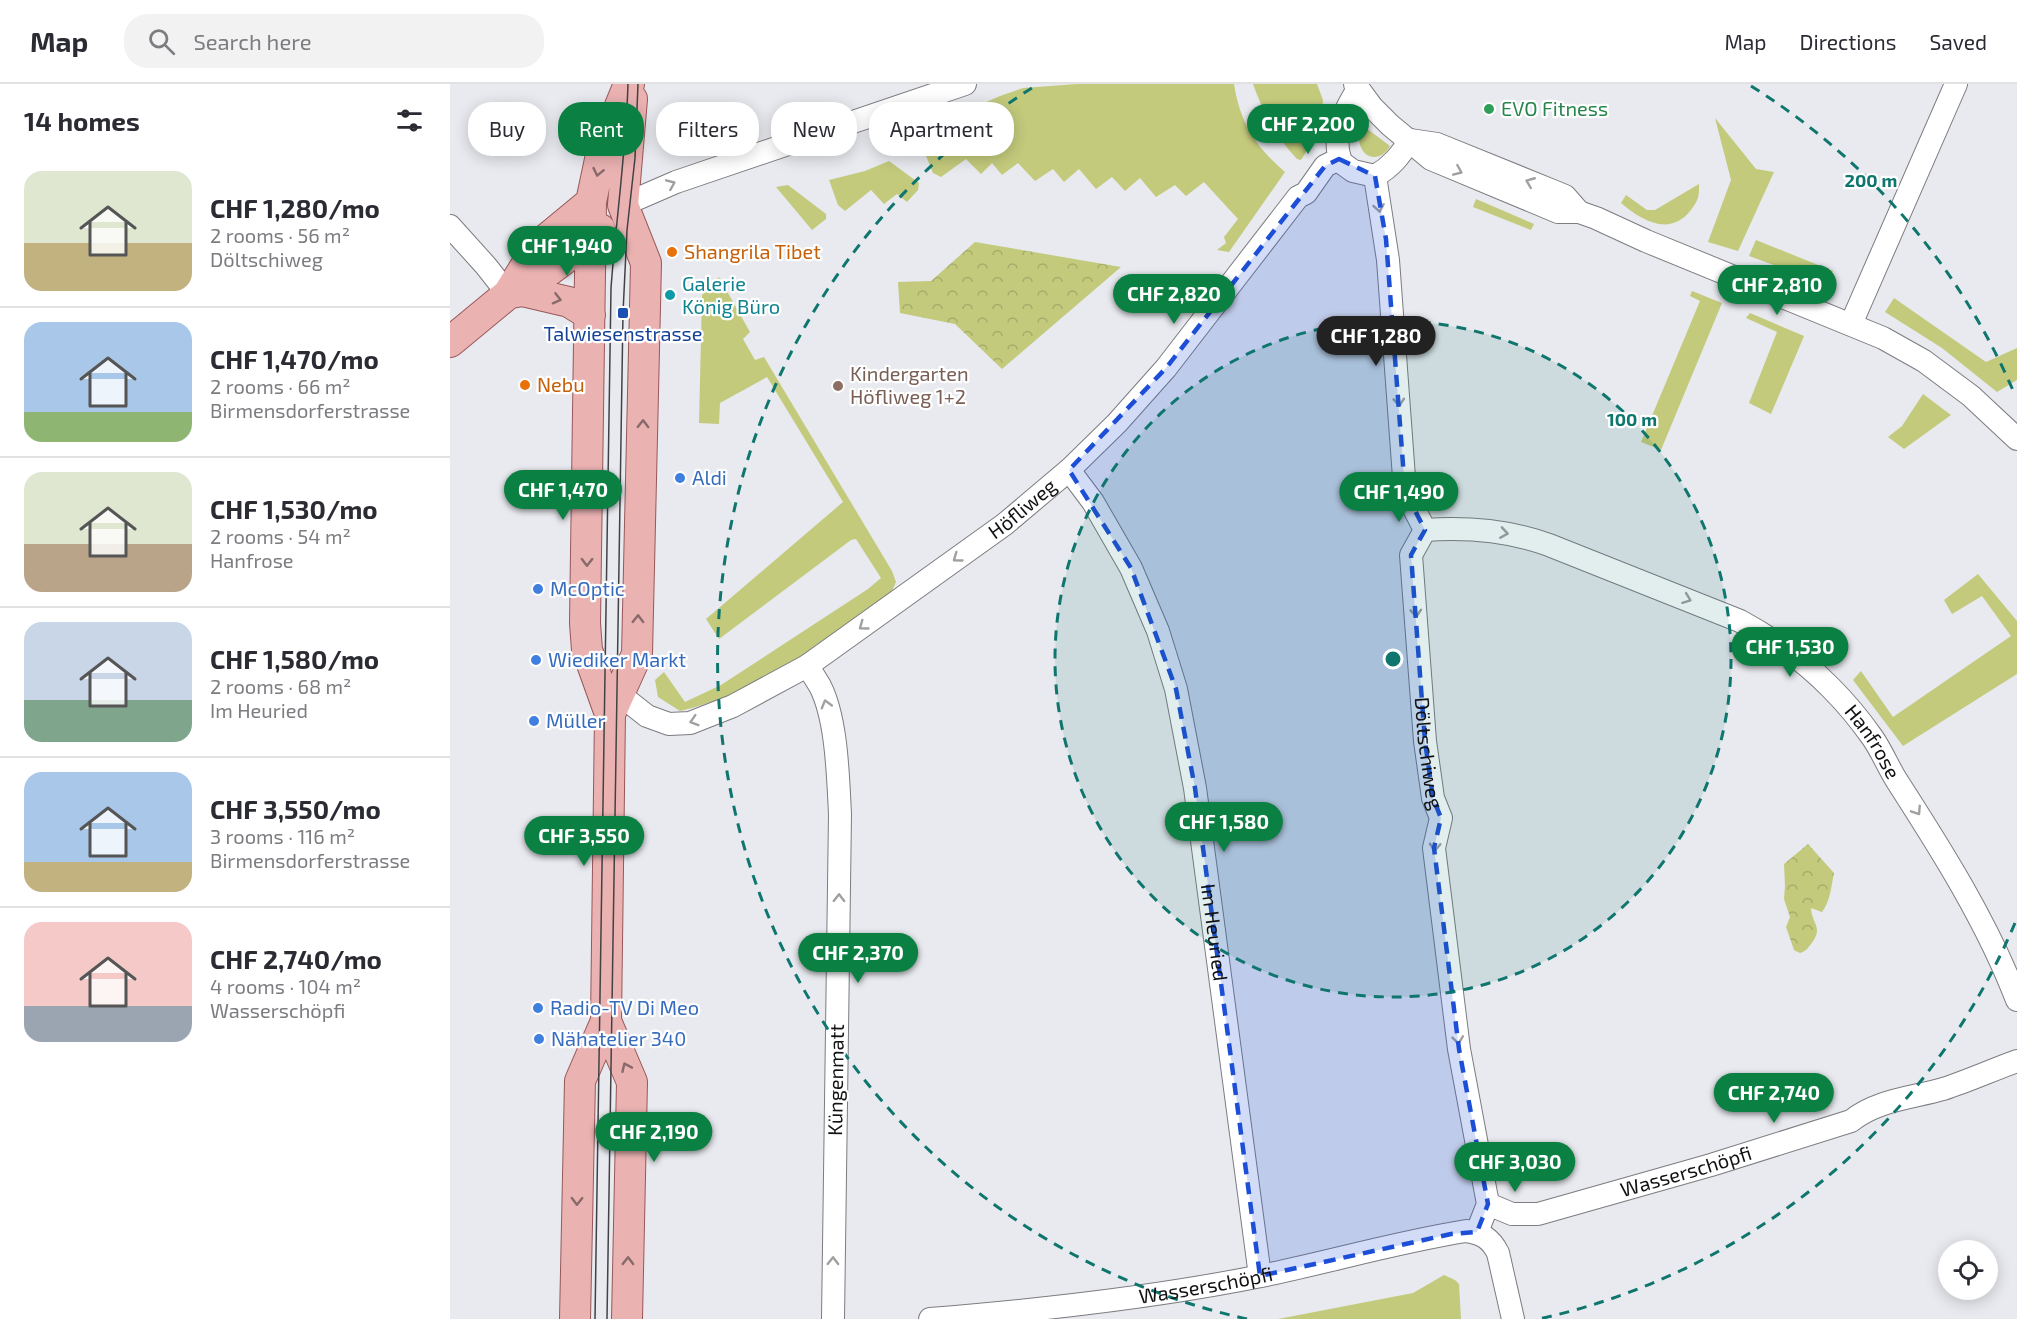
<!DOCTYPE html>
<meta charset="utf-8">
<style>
body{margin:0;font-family:"Exo 2",sans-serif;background:#f2f2f3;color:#2b2b33;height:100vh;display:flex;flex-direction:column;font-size:22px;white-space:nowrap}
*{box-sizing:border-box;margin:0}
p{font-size:20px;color:#7c7c81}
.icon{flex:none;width:33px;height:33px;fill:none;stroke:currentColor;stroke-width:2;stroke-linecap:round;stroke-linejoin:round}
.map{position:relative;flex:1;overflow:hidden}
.panel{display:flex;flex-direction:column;background:#fff;width:450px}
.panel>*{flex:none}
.hud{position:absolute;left:18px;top:18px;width:570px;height:54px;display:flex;gap:12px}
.buttons{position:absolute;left:1488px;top:1156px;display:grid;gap:12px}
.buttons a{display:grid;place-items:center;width:60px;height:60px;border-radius:50%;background:#fff;box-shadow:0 3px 15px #0003;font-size:30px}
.price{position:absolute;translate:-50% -51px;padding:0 14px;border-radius:21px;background:#0b8043;color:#fff;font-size:20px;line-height:39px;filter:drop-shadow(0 2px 3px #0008)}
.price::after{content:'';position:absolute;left:50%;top:36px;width:18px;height:14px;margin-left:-9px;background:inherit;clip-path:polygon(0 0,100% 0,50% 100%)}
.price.on{background:#222;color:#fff}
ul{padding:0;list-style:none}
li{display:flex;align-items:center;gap:18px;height:150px;padding:0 24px}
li+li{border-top:2px solid #e1e1e2}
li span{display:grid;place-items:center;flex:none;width:168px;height:120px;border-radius:18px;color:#555}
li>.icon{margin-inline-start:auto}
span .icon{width:72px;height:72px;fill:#fffc;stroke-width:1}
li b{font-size:26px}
h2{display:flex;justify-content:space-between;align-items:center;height:72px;padding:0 24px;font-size:26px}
.pill{padding:0 21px;border-radius:24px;background:#fff;box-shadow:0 3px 15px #0003;font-size:21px;line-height:54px}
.pill.on{background:#0b8043;color:#fff}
header{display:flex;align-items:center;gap:36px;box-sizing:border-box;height:84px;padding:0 30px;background:#fff;border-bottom:2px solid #e1e1e2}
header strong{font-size:28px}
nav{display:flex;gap:33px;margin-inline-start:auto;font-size:21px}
.search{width:420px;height:54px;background:#f2f2f3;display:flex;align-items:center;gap:15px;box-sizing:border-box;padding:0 21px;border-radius:24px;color:#7c7c81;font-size:22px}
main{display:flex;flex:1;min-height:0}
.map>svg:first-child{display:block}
.green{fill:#c3ca7c}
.park{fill:url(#park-crowns)}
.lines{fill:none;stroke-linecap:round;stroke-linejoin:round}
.minor-casing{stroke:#7c7c81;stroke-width:24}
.major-casing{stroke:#97585a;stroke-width:32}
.minor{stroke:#fff;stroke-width:22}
.major{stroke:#ebb2b2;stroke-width:30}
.tram{stroke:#424245;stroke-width:1.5}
.oneway{stroke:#a0a0a1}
.oneway2{stroke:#896a6b}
.marked{fill:#1d4ed8;fill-opacity:0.2;stroke:#1d4ed8;stroke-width:4.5;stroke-dasharray:12 8;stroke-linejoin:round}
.ring{fill:none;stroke:#0f766e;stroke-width:3;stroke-dasharray:10 8}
.leisure-dot{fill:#2e9e5b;stroke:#fff;stroke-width:2}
.food-dot{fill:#e8710a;stroke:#fff;stroke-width:2}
.culture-dot{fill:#0f9aa8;stroke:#fff;stroke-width:2}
.transit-dot{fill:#1a4fb4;stroke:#fff;stroke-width:2}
.education-dot{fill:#8d6e63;stroke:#fff;stroke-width:2}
.shop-dot{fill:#3f7fe0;stroke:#fff;stroke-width:2}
.labels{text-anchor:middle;stroke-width:4.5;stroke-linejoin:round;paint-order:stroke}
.leisure-label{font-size:20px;fill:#27864d;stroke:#fff;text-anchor:start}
.food-label{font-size:20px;fill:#c56008;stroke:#fff;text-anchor:start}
.culture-label{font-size:20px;fill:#0d838f;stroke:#fff;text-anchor:start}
.transit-label{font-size:20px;fill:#164399;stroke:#fff}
.education-label{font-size:20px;fill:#785e54;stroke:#fff;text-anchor:start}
.shop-label{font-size:20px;fill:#366cbe;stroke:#fff;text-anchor:start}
.street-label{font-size:20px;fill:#121214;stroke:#fff}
.centre{fill:#0f766e;stroke:#fff;stroke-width:3}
.ring-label{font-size:18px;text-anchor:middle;font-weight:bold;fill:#0f766e;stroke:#fff;stroke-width:4.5;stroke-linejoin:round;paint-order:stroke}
</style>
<header>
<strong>Map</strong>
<div class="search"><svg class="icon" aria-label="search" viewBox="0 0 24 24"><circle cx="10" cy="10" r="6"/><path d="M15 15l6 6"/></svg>Search here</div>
<nav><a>Map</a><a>Directions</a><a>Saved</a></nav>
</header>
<main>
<section class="panel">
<h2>14 homes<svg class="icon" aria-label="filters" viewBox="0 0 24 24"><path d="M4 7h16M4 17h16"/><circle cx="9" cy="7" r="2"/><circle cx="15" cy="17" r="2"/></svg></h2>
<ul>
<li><span style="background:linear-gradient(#dfe7d0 60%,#c2b280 0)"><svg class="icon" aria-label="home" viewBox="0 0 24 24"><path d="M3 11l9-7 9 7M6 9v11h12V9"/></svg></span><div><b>CHF 1,280/mo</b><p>2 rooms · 56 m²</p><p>Döltschiweg</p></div></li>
<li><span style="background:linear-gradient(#a9c7e8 75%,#8fb573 0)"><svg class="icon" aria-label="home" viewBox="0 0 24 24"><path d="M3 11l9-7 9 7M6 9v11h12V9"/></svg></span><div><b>CHF 1,470/mo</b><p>2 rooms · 66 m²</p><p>Birmensdorferstrasse</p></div></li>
<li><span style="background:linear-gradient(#dfe7d0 60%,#b9a48a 0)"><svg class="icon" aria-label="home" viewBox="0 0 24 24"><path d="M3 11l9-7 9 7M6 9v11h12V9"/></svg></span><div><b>CHF 1,530/mo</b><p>2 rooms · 54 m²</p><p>Hanfrose</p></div></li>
<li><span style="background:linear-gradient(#c9d6e8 65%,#7fa58c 0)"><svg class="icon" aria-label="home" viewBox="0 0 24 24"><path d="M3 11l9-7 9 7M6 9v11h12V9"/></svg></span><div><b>CHF 1,580/mo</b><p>2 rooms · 68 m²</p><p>Im Heuried</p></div></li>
<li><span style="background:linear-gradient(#a9c7e8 75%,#c2b280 0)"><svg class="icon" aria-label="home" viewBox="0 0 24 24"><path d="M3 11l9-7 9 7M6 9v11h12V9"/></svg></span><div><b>CHF 3,550/mo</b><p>3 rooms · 116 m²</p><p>Birmensdorferstrasse</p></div></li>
<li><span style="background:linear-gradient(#f6c9c9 70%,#9aa5b1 0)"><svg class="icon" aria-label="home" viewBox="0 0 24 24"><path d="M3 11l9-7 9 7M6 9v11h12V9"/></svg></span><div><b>CHF 2,740/mo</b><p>4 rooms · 104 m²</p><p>Wasserschöpfi</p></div></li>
</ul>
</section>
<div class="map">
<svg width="1567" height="1235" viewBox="0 0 1567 1235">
<defs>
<pattern id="park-crowns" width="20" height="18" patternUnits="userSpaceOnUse" patternTransform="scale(1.5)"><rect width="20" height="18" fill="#c3ca7c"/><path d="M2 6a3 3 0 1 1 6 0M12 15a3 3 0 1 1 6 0" fill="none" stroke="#a6ac6a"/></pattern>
</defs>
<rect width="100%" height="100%" fill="#e8eaef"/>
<path class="green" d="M 627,0 L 784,0 C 790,39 806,63 835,88 L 779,168 L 767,166 L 776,159 L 774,153 L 788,135 L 754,98 L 736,112 L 725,101 L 706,113 L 690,94 L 675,107 L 662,93 L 646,105 L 629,85 L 614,98 L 603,85 L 585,97 L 568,79 L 552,91 L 542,79 L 531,90 L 516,75 L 491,93 L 483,89 L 472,62 L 525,23 L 550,12 L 573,4 Z
M 803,0 L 867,0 L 873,16 L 871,44 L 851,76 L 847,75 C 826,53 813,28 803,0 Z
M 1265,34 L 1306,85 L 1324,88 L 1288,167 L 1258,158 L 1281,96 Z
M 916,44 L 940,62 C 930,81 908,74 909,52 Z
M 439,77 L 469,99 L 468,106 L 457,118 L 447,110 L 434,120 L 421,106 L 395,127 L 388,121 L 379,96 L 415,87 Z
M 1249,100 C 1249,113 1249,115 1241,126 C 1220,153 1192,137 1171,119 L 1176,111 L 1197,126 L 1205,126 Z
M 338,101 L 376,130 L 376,135 L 362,146 L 326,103 Z
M 1026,115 L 1084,140 L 1081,146 L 1023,123 Z
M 1306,156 L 1383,187 L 1376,200 L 1299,172 Z
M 269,193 L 300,248 L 293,255 L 305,276 L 314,273 L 442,487 L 446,498 L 441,509 C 376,556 310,609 230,627 L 208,613 L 205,596 L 214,588 L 235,618 L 271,601 L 418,505 L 431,494 L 406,455 L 401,456 L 269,555 L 256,535 L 393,418 L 317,293 L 270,319 L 269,340 L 249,339 L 252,211 Z
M 1242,207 L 1272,219 L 1211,366 L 1191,358 L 1250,217 L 1240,212 Z
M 1444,214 L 1536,278 L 1567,264 L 1567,296 L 1547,308 L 1492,264 L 1435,228 Z
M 1300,229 L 1354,252 L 1321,330 L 1299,319 L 1327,248 L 1296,234 Z
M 1473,310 L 1501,331 L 1454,365 L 1438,353 L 1452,342 Z
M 1528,490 L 1567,537 L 1567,590 L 1453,662 L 1403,596 L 1411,587 L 1443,633 L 1561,552 L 1532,512 L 1502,530 L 1494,516 Z
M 994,1191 L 1005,1196 L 1009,1200 L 1011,1235 L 828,1235 L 963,1209 Z"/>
<path class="park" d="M 525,158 L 671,183 L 552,285 L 505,240 L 450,229 L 448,198 L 481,197 Z
M 1358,760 L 1384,789 C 1381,802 1381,816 1372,828 L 1361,824 C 1362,841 1374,843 1361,860 C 1357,865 1356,867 1350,869 L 1344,866 L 1336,843 L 1340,833 L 1334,815 L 1335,802 L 1334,780 Z"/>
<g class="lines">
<g class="minor-casing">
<g id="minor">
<path d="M 905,0 L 922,23 L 940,41 L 981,75 L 1108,128 L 1129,128 L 1146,134 L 1196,157 L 1433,254 L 1474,277 L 1521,312 L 1567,355"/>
<path d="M 908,5 C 895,25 880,55 892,79 L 903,87 L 925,92 C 941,83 950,72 960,56"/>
<path d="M 960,56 L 987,60 L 1103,107 L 1115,112 L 1129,128"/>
<path id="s1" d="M 925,92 L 938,176 L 955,407 L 975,446 L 961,471 L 975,657 L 983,714 L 991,734 L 984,764 L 1009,965 L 1038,1120 L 1027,1148"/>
<path d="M 173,121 L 226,98 L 515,0"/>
<path d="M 0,142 L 36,182 L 58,210"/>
<path d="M 1401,240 L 1506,0"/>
<path id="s2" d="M 619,386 L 643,418 L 681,484 L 708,547 L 726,605 L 745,704 L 810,1192"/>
<path id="s3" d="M 975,446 C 1018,443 1058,446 1099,461 L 1290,537 C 1323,555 1355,577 1381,604 C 1396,619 1410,636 1422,653 C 1432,667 1438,683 1447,697 C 1492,767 1537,838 1567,916"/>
<path d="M 357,582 C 362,589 366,595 370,602 C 387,635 388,693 390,730 L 383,1235"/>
<path id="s4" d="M 169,610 L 197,632 L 219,640 L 240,639 L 283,622 L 357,582 L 555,440 L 619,386 L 667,339 L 716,284 L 848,113 L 856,109 L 875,82 L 889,75"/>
<path id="s5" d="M 1038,1120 L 1062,1130 L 1088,1130 L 1261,1081 L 1401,1037 C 1427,1016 1462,1014 1493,1005 C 1518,997 1542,986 1567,977"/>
<path id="s6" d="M 480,1235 C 591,1226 702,1214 811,1192 C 879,1178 947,1158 1016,1147 C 1032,1149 1041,1155 1048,1169 L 1063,1235"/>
</g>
</g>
<g class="major-casing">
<path id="major" d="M 72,207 L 119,218 L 140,231
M 61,209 L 72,207 L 141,155 L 150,145
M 0,258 L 58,210 L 89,161 L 141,118
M 160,630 L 187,570 L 196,179 L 173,121 L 182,15
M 156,937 L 182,998 L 177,1235
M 125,1235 L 130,997 L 156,937 L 160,630 L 137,566 L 135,539 L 141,118 L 152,66 L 179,0"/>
</g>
<use href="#minor" class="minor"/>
<use href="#major" class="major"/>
<path class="tram" d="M 145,1235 L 161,204 C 166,136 176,68 178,0
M 157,1235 L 173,229 L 177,146 L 185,74 L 188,0"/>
</g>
<defs><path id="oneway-chevron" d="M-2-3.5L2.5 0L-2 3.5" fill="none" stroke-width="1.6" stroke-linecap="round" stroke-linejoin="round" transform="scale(1.5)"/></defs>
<g class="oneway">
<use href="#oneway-chevron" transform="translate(1008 87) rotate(23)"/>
<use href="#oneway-chevron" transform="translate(1080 98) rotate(-158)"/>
<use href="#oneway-chevron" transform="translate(221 100) rotate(-23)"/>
<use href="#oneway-chevron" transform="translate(929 124) rotate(80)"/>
<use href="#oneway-chevron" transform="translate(949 318) rotate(86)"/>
<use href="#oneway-chevron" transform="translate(1054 449) rotate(9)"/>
<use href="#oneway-chevron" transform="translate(507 474) rotate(144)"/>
<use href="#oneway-chevron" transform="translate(1237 515) rotate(21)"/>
<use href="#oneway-chevron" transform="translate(966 529) rotate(86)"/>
<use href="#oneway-chevron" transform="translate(413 542) rotate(144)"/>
<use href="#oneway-chevron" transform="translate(376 620) rotate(-106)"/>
<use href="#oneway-chevron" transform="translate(244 637) rotate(163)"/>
<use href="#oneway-chevron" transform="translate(1467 727) rotate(57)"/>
<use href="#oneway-chevron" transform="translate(985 763) rotate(92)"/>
<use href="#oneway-chevron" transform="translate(389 814) rotate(-89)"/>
<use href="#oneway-chevron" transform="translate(1008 956) rotate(83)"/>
<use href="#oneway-chevron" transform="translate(383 1177) rotate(-89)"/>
</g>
<g class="oneway2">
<use href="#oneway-chevron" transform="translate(148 88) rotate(102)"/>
<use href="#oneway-chevron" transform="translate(107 215) rotate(14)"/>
<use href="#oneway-chevron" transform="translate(193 340) rotate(-89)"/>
<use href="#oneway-chevron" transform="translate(137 478) rotate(91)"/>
<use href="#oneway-chevron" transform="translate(188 535) rotate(-89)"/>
<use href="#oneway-chevron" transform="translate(176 983) rotate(-114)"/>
<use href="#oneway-chevron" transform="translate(127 1117) rotate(91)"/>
<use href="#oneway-chevron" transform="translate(178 1177) rotate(-89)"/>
</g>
<path class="marked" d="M 889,75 L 925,92 L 936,155 L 955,407 L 975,446 L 961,471 L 975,657 L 983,714 L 991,734 L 984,764 L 1009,965 L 1038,1120 L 1027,1148 L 1001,1150 L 810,1192 L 745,704 L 726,605 L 681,484 L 619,386 L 716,284 L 875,82 Z"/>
<circle cx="943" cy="575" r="338" fill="#0f766e" fill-opacity=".12"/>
<g class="ring">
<circle cx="943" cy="575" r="338"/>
<path d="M1565 839A676 676 0 0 1 1089 1235M797 1235A676 676 0 0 1 585 2M1301 2A676 676 0 0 1 1565 311"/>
</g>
<circle class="leisure-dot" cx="1039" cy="25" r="6"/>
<g class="food-dot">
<circle cx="222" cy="168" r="6"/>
<circle cx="75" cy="301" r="6"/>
</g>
<circle class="culture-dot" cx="220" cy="211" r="6"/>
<rect class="transit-dot" x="167" y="223" width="12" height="12" rx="3"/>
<circle class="education-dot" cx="388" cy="302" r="6"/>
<g class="shop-dot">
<circle cx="230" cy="394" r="6"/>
<circle cx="88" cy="505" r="6"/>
<circle cx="86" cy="576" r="6"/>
<circle cx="84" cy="637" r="6"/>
<circle cx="88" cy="924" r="6"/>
<circle cx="89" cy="955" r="6"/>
</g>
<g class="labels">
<g class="leisure-label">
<text x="1051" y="32">EVO Fitness</text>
</g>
<g class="food-label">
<text x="234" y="175">Shangrila Tibet</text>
<text x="87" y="308">Nebu</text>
</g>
<g class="culture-label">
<text x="232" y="207">Galerie<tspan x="232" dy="23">König Büro</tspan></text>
</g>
<g class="transit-label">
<text x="173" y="257">Talwiesenstrasse</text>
</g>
<g class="education-label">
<text x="400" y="297">Kindergarten<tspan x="400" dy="23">Höfliweg 1+2</tspan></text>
</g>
<g class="shop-label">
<text x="242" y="401">Aldi</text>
<text x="100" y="512">McOptic</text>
<text x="98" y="583">Wiediker Markt</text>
<text x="96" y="644">Müller</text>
<text x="100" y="931">Radio-TV Di Meo</text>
<text x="101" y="962">Nähatelier 340</text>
</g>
<g class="street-label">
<text dy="7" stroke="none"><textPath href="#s4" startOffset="477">Höfliweg</textPath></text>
<text dy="7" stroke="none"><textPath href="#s3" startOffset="513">Hanfrose</textPath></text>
<text dy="7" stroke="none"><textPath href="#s1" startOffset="588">Döltschiweg</textPath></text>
<text dy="7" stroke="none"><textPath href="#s2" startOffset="492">Im Heuried</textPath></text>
<text transform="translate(386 996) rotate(-89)" y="7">Küngenmatt</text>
<text dy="7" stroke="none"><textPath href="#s5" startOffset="206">Wasserschöpfi</textPath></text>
<text dy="7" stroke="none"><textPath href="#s6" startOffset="278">Wasserschöpfi</textPath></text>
</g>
</g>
<circle cx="943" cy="575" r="9" class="centre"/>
<g class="ring-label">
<text x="1421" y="103">200 m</text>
<text x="1182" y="342">100 m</text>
</g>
</svg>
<div class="buttons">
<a><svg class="icon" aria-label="locate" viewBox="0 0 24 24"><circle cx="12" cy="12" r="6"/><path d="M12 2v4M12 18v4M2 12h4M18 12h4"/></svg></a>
</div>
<b class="price" style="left:858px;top:71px">CHF 2,200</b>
<b class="price" style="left:117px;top:193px">CHF 1,940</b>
<b class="price" style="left:1327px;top:232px">CHF 2,810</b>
<b class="price" style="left:724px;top:241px">CHF 2,820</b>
<b class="price on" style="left:926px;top:283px">CHF 1,280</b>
<b class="price" style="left:113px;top:437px">CHF 1,470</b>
<b class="price" style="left:949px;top:439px">CHF 1,490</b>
<b class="price" style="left:1340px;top:594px">CHF 1,530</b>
<b class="price" style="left:774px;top:769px">CHF 1,580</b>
<b class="price" style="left:134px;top:783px">CHF 3,550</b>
<b class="price" style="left:408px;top:900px">CHF 2,370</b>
<b class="price" style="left:1324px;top:1040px">CHF 2,740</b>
<b class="price" style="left:204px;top:1079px">CHF 2,190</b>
<b class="price" style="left:1065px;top:1109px">CHF 3,030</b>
<div class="hud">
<a class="pill">Buy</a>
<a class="pill on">Rent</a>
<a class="pill">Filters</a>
<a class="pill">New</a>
<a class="pill">Apartment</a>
</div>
</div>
</main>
